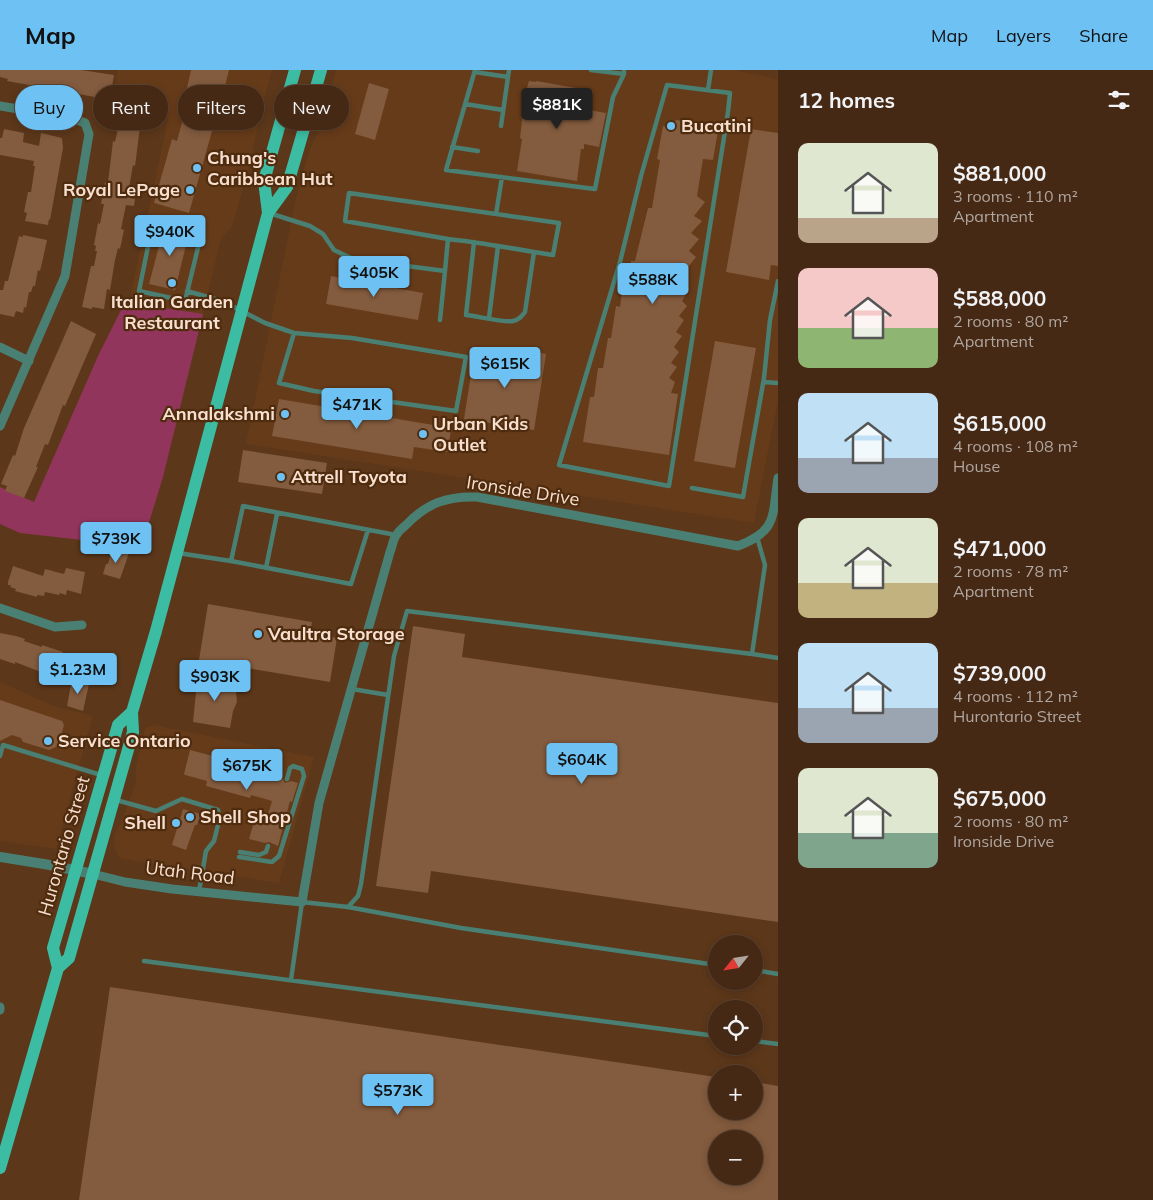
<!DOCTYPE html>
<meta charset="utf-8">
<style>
body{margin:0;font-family:Mulish,sans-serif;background:#4f3522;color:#f1f3f6;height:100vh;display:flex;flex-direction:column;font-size:19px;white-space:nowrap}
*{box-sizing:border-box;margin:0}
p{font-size:16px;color:#b0a6a0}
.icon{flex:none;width:28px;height:28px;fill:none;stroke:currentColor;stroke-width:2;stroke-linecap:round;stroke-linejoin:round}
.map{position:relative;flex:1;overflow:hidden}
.sheet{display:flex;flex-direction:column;background:#452914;width:375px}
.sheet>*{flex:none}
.hud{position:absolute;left:15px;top:15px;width:475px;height:45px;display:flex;gap:10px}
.needle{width:32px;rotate:240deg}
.fabs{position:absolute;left:708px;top:865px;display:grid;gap:10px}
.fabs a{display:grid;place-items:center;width:55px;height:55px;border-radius:50%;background:#452914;box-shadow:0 2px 8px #0003,0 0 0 1px #5d4534;font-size:25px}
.price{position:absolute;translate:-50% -42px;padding:0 11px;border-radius:5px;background:#6ec2f3;color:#111;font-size:16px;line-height:32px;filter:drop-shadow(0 1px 2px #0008)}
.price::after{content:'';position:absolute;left:50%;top:30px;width:15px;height:11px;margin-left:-8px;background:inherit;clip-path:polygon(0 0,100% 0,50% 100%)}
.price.active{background:#222;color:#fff}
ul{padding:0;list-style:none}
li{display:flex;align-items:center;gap:15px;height:125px;padding:0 20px}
li span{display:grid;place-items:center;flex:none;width:140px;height:100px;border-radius:10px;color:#555}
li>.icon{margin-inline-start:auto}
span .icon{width:60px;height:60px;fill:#fffc;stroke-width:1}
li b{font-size:21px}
h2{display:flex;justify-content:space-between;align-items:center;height:60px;padding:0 20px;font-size:21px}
.pill{padding:0 18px;border-radius:22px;background:#452914;box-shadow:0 2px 8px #0003,0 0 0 1px #5d4534;font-size:18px;line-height:45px}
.pill.active{background:#6ec2f3;color:#111}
header{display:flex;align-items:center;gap:30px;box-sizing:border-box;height:70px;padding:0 25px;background:#6ec2f3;color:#111}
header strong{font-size:24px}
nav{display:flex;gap:28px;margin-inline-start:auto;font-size:18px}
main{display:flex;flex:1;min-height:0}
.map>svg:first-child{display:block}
.built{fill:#663b19}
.green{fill:#92355d}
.building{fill:#835b3e;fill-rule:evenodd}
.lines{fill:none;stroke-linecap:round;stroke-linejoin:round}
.service{stroke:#4a8073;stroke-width:4.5}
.minor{stroke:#4a8073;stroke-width:9}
.tertiary{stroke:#4a8073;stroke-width:10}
.primary{stroke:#3cbda3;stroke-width:12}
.poi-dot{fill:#6ec2f3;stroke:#502c0f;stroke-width:2}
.labels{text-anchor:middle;stroke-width:4.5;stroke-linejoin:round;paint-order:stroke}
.poi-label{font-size:18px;font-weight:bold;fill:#f8e0d0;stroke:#502c0f;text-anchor:start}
.street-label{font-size:18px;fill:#f8e0d0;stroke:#502c0f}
</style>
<header>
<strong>Map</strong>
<nav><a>Map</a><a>Layers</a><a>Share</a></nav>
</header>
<main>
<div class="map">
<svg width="778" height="1130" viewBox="0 0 778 1130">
<rect width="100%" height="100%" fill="#5c371a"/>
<path class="built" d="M 118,0 L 272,0 L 260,45 L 252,86 L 232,157 L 221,168 L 203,244 L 129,233 L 168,49 L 110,40 Z
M 336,0 L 734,0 L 778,9 L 778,331 L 754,453 L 246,374 L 295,132 L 309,81 L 319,60 Z
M 0,612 L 54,636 L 93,646 L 56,779 L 0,771 Z
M 153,655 L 314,687 L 279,813 L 122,789 L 118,786 L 114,775 L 114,765 L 120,755 L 136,712 L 136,697 L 141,675 L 145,676 L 147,669 L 143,668 L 145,658 Z"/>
<path class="green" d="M 125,232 L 203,244 L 163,407 L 139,485 L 109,473 L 20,463 L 0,454 L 0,417 L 34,432 L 98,286 Z"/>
<path class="building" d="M 0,0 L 81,0 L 114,5 L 110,28 L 106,27 L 106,29 L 7,11 L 8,9 L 0,7 Z
M 191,0 L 229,0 L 221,32 L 193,26 L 187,18 Z
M 529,11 L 536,12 L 536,11 L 593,21 L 589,40 L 606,43 L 599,77 L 584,74 L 584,79 L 581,79 L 577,111 L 517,101 L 522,69 L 520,68 L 525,25 Z
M 369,13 L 389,19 L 375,70 L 355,64 Z
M 184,45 L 214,54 L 189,143 L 154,133 L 172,69 L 177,71 Z
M 676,50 L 719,55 L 713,90 L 703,89 L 697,126 L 705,132 L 694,146 L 702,151 L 691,163 L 699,169 L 689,181 L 696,187 L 685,201 L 683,213 L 689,219 L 682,231 L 687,236 L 679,246 L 684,250 L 676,262 L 682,266 L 674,277 L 679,282 L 671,293 L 677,297 L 669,308 L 675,312 L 671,323 L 678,324 L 669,385 L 583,372 L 590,327 L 594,327 L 598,298 L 603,298 L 608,268 L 611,268 L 616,236 L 620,237 L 624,206 L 628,206 L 631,191 L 635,191 L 648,138 L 652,138 L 660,90 L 657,89 L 663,56 L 672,58 Z
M 119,54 L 140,57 L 135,96 L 133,95 L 129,118 L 131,118 L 130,128 L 135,129 L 134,136 L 126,135 L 121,159 L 124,160 L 120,179 L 118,178 L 115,190 L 110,220 L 107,219 L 104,239 L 92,237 L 92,239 L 82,237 L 91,196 L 94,196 L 97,181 L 95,181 L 96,176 L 94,175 L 98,153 L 100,154 L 104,134 L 101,134 L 105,112 L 108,112 L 113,71 L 115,72 Z
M 4,59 L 24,63 L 23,72 L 39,76 L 41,63 L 62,68 L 63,78 L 50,150 L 49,149 L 48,155 L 25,151 L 27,143 L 24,142 L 28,122 L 31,122 L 35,96 L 33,96 L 34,91 L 0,85 L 0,68 L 2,68 Z
M 751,59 L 778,63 L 778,196 L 771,195 L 769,210 L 726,202 Z
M 165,153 L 190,159 L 175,220 L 149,214 Z
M 23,165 L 47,170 L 42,193 L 40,201 L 38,200 L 35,216 L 33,216 L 31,222 L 29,222 L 26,238 L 24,237 L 23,243 L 16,241 L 14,247 L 0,244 L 0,220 L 3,220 L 5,211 L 8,211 L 19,166 L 23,167 Z
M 331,206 L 423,223 L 418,250 L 326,234 Z
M 71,251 L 96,264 L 65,336 L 63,335 L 48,375 L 45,374 L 36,397 L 38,397 L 24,428 L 5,421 L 7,416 L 1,414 L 13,385 L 15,386 L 24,358 Z
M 715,271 L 756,278 L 735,398 L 694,391 Z
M 475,279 L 536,289 L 537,282 L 546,284 L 534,360 L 464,349 Z
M 279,329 L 451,358 L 448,382 L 414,377 L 412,389 L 272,366 Z
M 243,380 L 327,393 L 322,424 L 238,412 Z
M 112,479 L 129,483 L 120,509 L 103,504 L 106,494 L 108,494 Z
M 13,496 L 43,506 L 45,499 L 64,504 L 66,498 L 85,502 L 81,524 L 67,520 L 66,525 L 60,523 L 59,525 L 45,522 L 44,526 L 37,525 L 37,527 L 15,521 L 16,519 L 10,517 L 11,515 L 8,515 L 8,512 Z
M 208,534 L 312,552 L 310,563 L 337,568 L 330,612 L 199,590 Z
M 413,556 L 465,564 L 462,587 L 778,633 L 778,852 L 431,801 L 428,823 L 376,816 Z
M 0,563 L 16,566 L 25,569 L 24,571 L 42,577 L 42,575 L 63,582 L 54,607 L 15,592 L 15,594 L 0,589 Z
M 201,606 L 211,607 L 210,609 L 238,612 L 236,621 L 237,632 L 233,641 L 230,658 L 193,652 L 196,622 Z
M 72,609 L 89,614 L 83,641 L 67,636 Z
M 0,630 L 62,651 L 64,655 L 58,676 L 49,680 L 23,672 L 21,668 L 12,665 L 0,671 Z
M 190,680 L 232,691 L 231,695 L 283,709 L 285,713 L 291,711 L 298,713 L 292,732 L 290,731 L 278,776 L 269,772 L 265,773 L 249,769 L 256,745 L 267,748 L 272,731 L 251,725 L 250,728 L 206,716 L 207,711 L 185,705 L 184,704 Z
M 183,739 L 201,744 L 197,755 L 195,755 L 186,780 L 172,775 Z
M 110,917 L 716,1007 L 716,1041 L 754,1041 L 754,1012 L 778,1016 L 778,1130 L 79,1130 ZM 716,1069 L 754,1069 L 754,1106 L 716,1106 Z"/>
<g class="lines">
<path class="service" d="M 475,0 L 446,100 L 595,119 L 613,27 L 624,4
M 591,0 L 624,4 L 624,0
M 475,2 L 508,7
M 667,15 L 730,23 L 728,42 L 669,416 L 559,395 L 620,192 L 641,106 Z
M 708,20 L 711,0
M 465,34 L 503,40
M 501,56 L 509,0
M 452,77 L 478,81
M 269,143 L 310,156 L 323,164 L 334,180 L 353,189 L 445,201 L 440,250
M 496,144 L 502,107
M 154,147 L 203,157 L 185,231 L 139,221 Z
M 448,169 L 345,151 L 349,123 L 559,153 L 553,185 L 534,182
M 445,201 L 448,169 C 476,172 505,177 534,182 L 525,242 C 522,246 519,250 513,251 C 504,253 477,246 466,245 L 474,172
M 187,221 L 222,231 L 265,253 L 294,263 L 352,268 L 466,287 L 456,341 L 314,321 L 279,313 L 294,263
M 489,248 L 498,176
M 764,312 L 778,313
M 692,418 L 743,427 L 764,308 L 770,250 L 778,211
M 178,483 L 231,491 L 243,436 L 396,465
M 231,491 L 351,514 L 368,460
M 266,498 L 277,444
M 752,584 L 778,588
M 352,619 L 388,625
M 0,686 L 3,675 L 101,705
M 116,730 L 156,741 L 182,729 L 218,740 L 220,747 L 214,771 L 206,781 L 199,821
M 240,782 L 259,785 L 266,782 L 268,776
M 239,787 L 272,792 L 279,786 L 304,706 L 302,699 L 293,696 L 290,698 L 287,709
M 348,837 L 358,826 L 361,814 L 394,586 L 407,541 L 752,584 L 765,495 L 757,467
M 144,891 L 716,966
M 754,900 L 778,904
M 291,910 L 302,832 L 348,837 L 461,858 L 716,895
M 754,971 L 778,974"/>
<path class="minor" d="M 0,36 L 72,48 L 85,53 L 89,64 L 65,206 L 0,356
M 0,277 L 29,291
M 0,538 L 55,557 L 82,555
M 93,804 L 125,812 L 172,819 L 302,832 L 319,733 L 390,482 C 392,477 393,471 395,467 C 398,462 402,458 406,455 C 427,433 447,426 477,427 L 738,476 C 778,461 772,446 778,408
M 0,937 L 0,940"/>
<path class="tertiary" d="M 0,787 L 50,795 L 93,804"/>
<path class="primary" d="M 268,143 L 287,117 L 321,0
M 58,898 L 69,888 L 133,662 L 132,642 L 156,561 L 268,143 L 264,111 L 295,0
M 0,1098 L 58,898 L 53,878 L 118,655 L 132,642"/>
</g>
<g class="poi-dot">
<circle cx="671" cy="56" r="5"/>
<circle cx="197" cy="98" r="5"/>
<circle cx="190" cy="120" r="5"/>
<circle cx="172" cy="213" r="5"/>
<circle cx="285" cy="344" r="5"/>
<circle cx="423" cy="364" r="5"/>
<circle cx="281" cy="407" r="5"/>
<circle cx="258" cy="564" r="5"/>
<circle cx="48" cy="671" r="5"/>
<circle cx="190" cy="747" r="5"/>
<circle cx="176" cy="753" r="5"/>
</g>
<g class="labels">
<g class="poi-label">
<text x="681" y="62">Bucatini</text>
<text x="207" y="94">Chung's<tspan x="207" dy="21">Caribbean Hut</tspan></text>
<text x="180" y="126" text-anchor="end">Royal LePage</text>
<text x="172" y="238" text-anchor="middle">Italian Garden<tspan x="172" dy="21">Restaurant</tspan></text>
<text x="275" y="350" text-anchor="end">Annalakshmi</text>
<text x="433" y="360">Urban Kids<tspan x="433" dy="21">Outlet</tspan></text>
<text x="291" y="413">Attrell Toyota</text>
<text x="268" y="570">Vaultra Storage</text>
<text x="58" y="677">Service Ontario</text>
<text x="200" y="753">Shell Shop</text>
<text x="166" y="759" text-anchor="end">Shell</text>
</g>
<g class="street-label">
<text transform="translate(523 421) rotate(9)" y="6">Ironside Drive</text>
<text transform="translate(64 776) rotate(-74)" y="6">Hurontario Street</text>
<text transform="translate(190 803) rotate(7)" y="6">Utah Road</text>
</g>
</g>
</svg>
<div class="fabs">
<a><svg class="needle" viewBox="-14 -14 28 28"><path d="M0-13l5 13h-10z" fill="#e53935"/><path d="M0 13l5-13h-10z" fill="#b0a6a0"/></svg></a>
<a><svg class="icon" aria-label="locate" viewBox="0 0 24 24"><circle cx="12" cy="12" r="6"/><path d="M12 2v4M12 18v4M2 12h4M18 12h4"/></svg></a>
<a>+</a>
<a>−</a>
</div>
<b class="price active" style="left:557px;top:60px">$881K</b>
<b class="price" style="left:170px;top:187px">$940K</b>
<b class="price" style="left:374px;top:228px">$405K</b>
<b class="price" style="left:653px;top:235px">$588K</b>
<b class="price" style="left:505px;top:319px">$615K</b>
<b class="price" style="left:357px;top:360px">$471K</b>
<b class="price" style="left:116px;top:494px">$739K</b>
<b class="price" style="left:78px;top:625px">$1.23M</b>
<b class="price" style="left:215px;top:632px">$903K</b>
<b class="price" style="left:582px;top:715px">$604K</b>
<b class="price" style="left:247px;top:721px">$675K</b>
<b class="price" style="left:398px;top:1046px">$573K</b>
<div class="hud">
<a class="pill active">Buy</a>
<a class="pill">Rent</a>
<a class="pill">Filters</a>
<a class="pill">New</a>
</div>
</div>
<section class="sheet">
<h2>12 homes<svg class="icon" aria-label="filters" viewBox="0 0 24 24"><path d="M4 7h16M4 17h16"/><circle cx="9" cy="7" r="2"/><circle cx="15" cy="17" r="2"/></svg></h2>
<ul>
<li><span style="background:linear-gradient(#dfe7d0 75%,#b9a48a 0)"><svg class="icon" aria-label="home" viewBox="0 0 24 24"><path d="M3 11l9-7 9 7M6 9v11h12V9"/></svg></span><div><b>$881,000</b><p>3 rooms · 110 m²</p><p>Apartment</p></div></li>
<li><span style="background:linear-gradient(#f6c9c9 60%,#8fb573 0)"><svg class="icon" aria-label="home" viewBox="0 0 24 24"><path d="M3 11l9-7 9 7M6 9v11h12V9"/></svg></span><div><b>$588,000</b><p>2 rooms · 80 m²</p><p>Apartment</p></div></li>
<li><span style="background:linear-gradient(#bfe0f5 65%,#9aa5b1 0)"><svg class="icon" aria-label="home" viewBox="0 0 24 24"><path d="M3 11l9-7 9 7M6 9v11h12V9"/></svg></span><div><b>$615,000</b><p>4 rooms · 108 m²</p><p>House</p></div></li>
<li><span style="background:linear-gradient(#dfe7d0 65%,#c2b280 0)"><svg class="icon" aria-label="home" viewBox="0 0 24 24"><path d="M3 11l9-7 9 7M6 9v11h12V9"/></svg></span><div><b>$471,000</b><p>2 rooms · 78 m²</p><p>Apartment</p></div></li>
<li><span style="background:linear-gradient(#bfe0f5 65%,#9aa5b1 0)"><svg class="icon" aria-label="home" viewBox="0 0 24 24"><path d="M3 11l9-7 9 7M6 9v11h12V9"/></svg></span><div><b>$739,000</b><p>4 rooms · 112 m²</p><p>Hurontario Street</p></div></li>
<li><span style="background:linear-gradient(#dfe7d0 65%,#7fa58c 0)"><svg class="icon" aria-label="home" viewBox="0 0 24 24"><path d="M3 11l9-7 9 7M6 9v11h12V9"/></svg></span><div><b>$675,000</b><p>2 rooms · 80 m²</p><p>Ironside Drive</p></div></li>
</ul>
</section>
</main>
